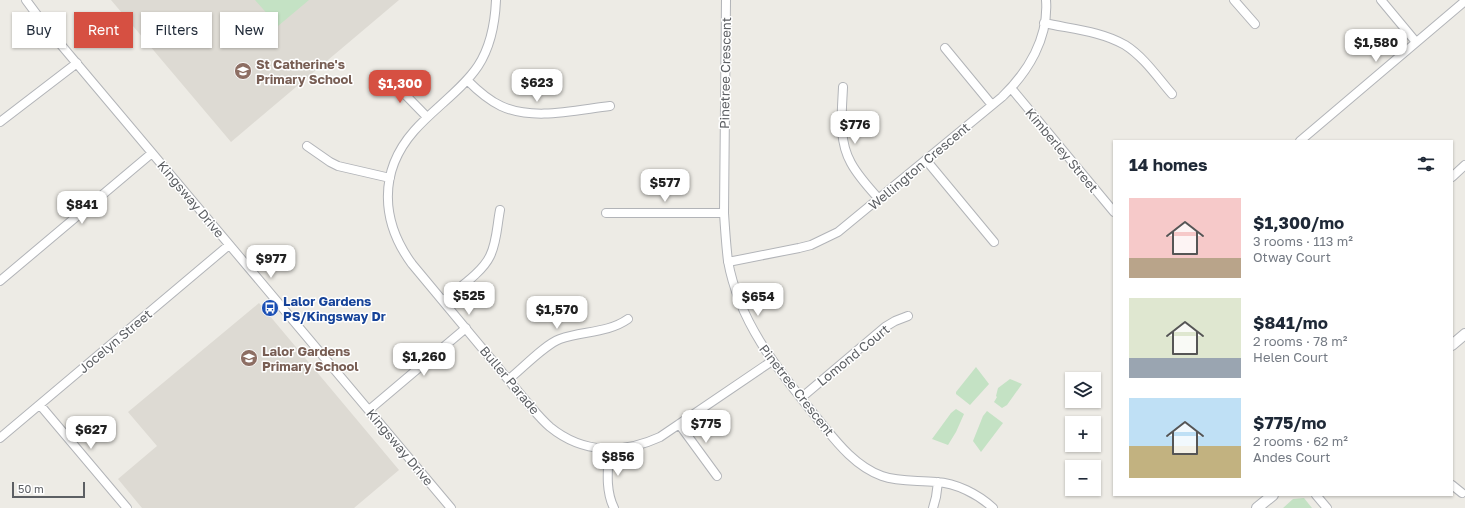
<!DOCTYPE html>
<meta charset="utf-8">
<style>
body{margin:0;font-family:"Golos Text",sans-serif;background:#f6f6f7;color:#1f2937;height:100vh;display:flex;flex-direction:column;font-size:15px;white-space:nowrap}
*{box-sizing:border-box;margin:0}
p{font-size:13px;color:#747a83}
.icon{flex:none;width:22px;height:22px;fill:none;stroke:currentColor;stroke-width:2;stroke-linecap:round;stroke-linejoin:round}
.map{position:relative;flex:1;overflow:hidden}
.side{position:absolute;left:1113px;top:140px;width:340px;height:356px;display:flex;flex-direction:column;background:#fff;border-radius:0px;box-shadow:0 1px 3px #0004}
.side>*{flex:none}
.banner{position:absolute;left:12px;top:12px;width:380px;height:36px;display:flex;gap:8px}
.buttons{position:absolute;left:1065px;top:372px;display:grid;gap:8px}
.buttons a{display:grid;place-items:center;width:36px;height:36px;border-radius:0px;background:#fff;box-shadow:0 1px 3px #0004;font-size:20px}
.scale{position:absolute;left:12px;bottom:10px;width:73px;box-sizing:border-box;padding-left:4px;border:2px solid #5c5f63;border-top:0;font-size:11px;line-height:14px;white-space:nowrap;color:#5c5f63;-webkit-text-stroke:3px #fff;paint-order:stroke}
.price{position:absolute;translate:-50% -34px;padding:0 9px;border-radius:8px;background:#fff;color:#222;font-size:13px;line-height:26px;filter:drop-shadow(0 1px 2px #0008)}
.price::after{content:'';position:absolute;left:50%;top:24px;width:12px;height:9px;margin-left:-6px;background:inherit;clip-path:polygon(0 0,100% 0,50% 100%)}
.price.on{background:#d65042;color:#fff}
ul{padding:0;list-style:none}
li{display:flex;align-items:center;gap:12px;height:100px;padding:0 16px}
li span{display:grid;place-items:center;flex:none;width:112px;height:80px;border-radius:0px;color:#555}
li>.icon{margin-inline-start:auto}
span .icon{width:48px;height:48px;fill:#fffc;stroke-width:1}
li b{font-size:17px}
h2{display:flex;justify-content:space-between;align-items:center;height:48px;padding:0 16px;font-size:17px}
.chip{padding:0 14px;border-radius:0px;background:#fff;box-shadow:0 1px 3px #0004;font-size:14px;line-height:36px}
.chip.on{background:#d65042;color:#fff}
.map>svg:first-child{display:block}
.education{fill:#dddad3}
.green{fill:#c4e2c4}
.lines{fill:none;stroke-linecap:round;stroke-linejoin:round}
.minor-casing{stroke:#b2b4b8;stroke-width:10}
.tertiary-casing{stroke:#b2b4b8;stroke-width:12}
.minor{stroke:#fff;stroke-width:8}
.tertiary{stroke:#fff;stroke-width:10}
.labels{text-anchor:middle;stroke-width:3;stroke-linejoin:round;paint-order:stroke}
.education-label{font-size:13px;font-weight:bold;fill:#785e54;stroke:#fff;text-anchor:start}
.street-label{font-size:13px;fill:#5c5f63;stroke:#fff}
.transit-label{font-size:13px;font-weight:bold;fill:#164399;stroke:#fff;text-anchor:start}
</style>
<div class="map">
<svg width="1465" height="508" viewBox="0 0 1465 508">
<rect width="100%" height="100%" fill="#edebe5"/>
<path class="education" d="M 111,0 L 399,0 L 231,142 Z
M 259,303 L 399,470 L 354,508 L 142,508 L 118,479 L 157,446 L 128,412 Z"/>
<path class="green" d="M 255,0 L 309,0 L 278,26 Z
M 976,367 L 989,384 L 970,405 L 956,394 L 956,392 Z
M 1010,379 L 1022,384 L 1007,405 L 1002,408 L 994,402 L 997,397 L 996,396 L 998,388 Z
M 956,409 L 964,414 L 956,432 L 948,445 L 932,439 L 951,413 Z
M 987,411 L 1003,423 L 981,452 L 973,441 L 983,416 Z
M 1304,498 L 1312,508 L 1283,508 L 1293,499 Z"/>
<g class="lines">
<g class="minor-casing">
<path id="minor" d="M 26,0 L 46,27 L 451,508
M 496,0 C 495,24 491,46 478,66 C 462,90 433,109 414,131 C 378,172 381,222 412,264 L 531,407 C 537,414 543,421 550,427 C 583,454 623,454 660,437 L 772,361
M 726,0 L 724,213 C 725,229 726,245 728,261 C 739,323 779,371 817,418 C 835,440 854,466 882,476 C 899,482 917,480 936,482 C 956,483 978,494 993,508
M 1234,0 L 1255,24
M 1381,0 L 1416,42
M 1044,23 C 1071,29 1101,31 1125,45 C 1144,57 1158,78 1172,94
M 945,48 L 992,105
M 387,76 L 427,117
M 467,80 C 477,90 488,100 501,106 C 533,121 576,110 610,106
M 843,87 C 842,112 838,140 851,163 C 858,176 869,188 879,199
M 1011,88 L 1114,212
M 0,122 L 77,63
M 1300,141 L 1465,1
M 307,146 L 330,162 L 338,166 L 390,178
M 926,160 L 994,242
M 1452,177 L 1465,165
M 606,213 L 724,213
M 728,262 L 799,248 L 811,245 L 838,232 L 1002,97 C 1028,72 1049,38 1046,0
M 0,281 L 152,153
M 443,301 C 457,289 482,273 490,256 C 497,242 497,225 500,210
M 509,379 C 523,368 544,345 560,339 C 583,331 608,333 628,319
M 801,398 L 885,327 L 895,321 L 908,316
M 40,405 L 127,508
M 369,410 L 466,328
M 679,424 L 717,476
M 0,438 L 229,245
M 609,450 C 608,469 605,490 614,508
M 1452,485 L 1462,493
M 1316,495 L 1327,508
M 933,508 L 936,497 L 938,482"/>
</g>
<g class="tertiary-casing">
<path id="tertiary" d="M 1452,345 L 1465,334
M 1257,508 L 1273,495"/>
</g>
<use href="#minor" class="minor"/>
<use href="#tertiary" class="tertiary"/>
</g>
<defs>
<g id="school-disc" transform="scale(0.9)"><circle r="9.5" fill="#8d6e63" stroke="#fff"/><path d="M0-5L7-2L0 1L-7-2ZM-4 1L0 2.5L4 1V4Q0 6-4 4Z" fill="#fff"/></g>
<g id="bus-disc" transform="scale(0.9)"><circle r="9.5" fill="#1a4fb4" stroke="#fff"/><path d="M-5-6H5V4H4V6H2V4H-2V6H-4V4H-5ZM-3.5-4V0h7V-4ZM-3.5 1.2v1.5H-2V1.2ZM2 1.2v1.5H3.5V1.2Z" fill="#fff"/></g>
</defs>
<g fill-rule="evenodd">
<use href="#school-disc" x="243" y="71"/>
<use href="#bus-disc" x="270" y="308"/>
<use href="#school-disc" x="249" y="358"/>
</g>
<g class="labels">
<g class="education-label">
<text x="256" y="69">St Catherine's<tspan x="256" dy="15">Primary School</tspan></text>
<text x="262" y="356">Lalor Gardens<tspan x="262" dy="15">Primary School</tspan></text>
</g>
<g class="street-label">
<text transform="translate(725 73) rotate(-89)" y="5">Pinetree Crescent</text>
<text transform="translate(1062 150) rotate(50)" y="5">Kimberley Street</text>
<text transform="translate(919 166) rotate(-40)" y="5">Wellington Crescent</text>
<text transform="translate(191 199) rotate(50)" y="5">Kingsway Drive</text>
<text transform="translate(115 341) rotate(-40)" y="5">Jocelyn Street</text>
<text transform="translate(853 355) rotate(-39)" y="5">Lomond Court</text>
<text transform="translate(510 380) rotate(50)" y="5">Buller Parade</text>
<text transform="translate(797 390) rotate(52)" y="5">Pinetree Crescent</text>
<text transform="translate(400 447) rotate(50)" y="5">Kingsway Drive</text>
</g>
<g class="transit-label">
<text x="283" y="306">Lalor Gardens<tspan x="283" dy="15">PS/Kingsway Dr</tspan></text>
</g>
</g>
</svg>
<div class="buttons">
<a><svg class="icon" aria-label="layers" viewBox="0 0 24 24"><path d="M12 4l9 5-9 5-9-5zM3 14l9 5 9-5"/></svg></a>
<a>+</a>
<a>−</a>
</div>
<div class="scale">50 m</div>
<b class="price" style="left:1376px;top:63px">$1,580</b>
<b class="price" style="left:537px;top:103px">$623</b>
<b class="price on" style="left:400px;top:104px">$1,300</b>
<b class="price" style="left:855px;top:145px">$776</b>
<b class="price" style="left:665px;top:203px">$577</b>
<b class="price" style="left:82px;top:225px">$841</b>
<b class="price" style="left:271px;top:279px">$977</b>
<b class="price" style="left:469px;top:316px">$525</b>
<b class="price" style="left:758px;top:317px">$654</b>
<b class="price" style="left:557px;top:330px">$1,570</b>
<b class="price" style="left:424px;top:377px">$1,260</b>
<b class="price" style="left:706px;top:444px">$775</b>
<b class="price" style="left:91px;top:450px">$627</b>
<b class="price" style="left:618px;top:477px">$856</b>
<div class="banner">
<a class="chip">Buy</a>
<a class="chip on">Rent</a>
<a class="chip">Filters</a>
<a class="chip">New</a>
</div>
<section class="side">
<h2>14 homes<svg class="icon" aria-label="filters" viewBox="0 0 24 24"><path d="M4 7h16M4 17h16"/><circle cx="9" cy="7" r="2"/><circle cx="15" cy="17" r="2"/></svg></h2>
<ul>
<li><span style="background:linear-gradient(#f6c9c9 75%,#b9a48a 0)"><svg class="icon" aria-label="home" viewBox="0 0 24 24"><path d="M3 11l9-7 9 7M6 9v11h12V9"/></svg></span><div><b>$1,300/mo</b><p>3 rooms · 113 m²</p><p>Otway Court</p></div></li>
<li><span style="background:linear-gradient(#dfe7d0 75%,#9aa5b1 0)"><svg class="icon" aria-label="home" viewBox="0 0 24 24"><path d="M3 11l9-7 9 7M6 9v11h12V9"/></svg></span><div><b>$841/mo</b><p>2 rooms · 78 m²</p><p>Helen Court</p></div></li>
<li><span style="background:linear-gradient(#bfe0f5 60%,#c2b280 0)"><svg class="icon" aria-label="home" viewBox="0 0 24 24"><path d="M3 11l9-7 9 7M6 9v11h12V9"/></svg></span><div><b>$775/mo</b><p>2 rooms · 62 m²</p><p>Andes Court</p></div></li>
</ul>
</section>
</div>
